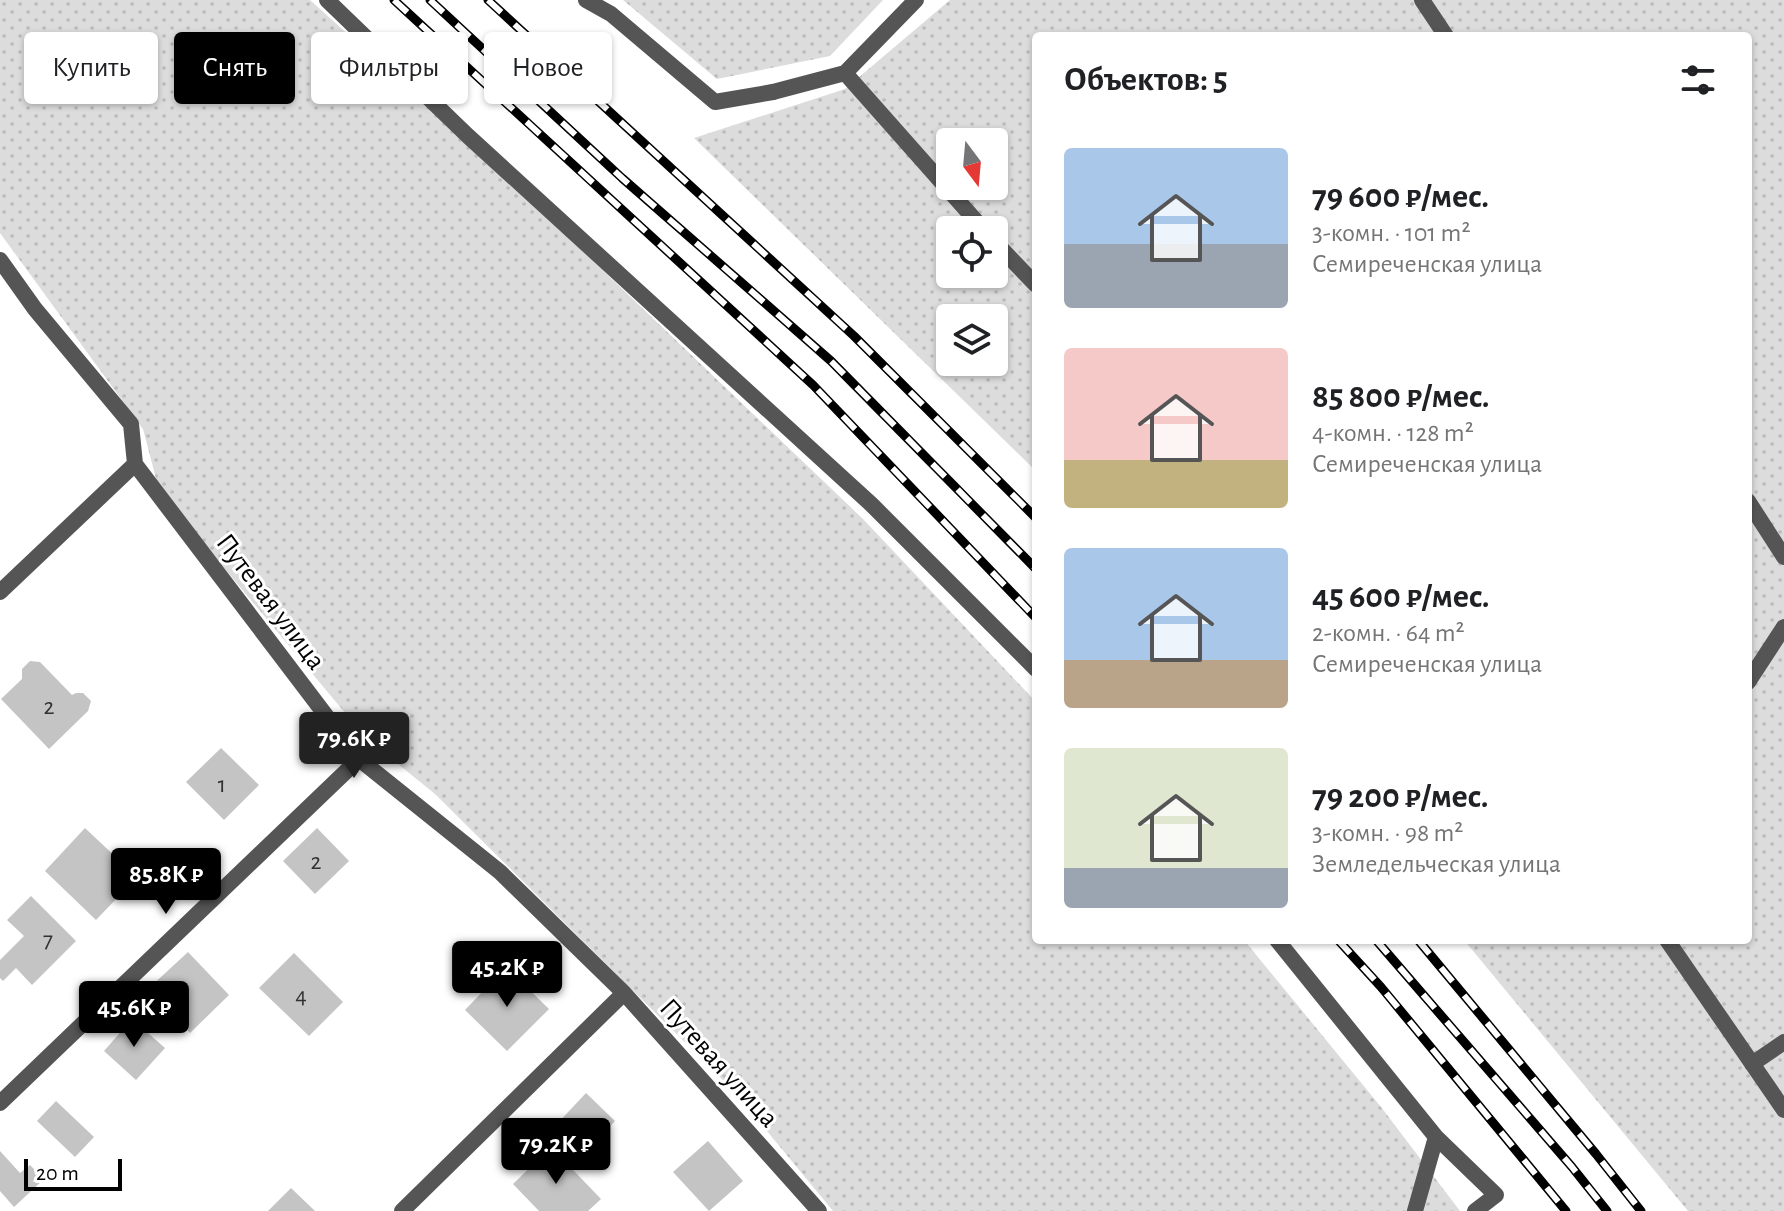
<!DOCTYPE html>
<html lang="ru">
<meta charset="utf-8">
<style>
body{margin:0;font-family:"Alegreya Sans",sans-serif;background:#f2f2f2;color:#202124;height:100vh;display:flex;flex-direction:column;font-size:30px;white-space:nowrap}
*{box-sizing:border-box;margin:0}
p{font-size:26px;color:#757577}
.icon{flex:none;width:44px;height:44px;fill:none;stroke:currentColor;stroke-width:2;stroke-linecap:round;stroke-linejoin:round}
.map{position:relative;flex:1;overflow:hidden}
.drawer{position:absolute;left:1032px;top:32px;width:720px;height:912px;display:flex;flex-direction:column;background:#fff;border-radius:8px;box-shadow:0 2px 6px #0004}
.drawer>*{flex:none}
.guide{position:absolute;left:24px;top:32px;width:760px;height:72px;display:flex;gap:16px}
.needle{width:52px;rotate:164deg}
.controls{position:absolute;left:936px;top:128px;display:grid;gap:16px}
.controls a{display:grid;place-items:center;width:72px;height:72px;border-radius:8px;background:#fff;box-shadow:0 2px 6px #0004;font-size:40px}
.scale{position:absolute;left:24px;bottom:20px;width:98px;box-sizing:border-box;padding-left:8px;border:4px solid #000;border-top:0;font-size:22px;line-height:28px;white-space:nowrap;color:#000;-webkit-text-stroke:6px #fff;paint-order:stroke}
.price{position:absolute;translate:-50% -68px;padding:0 18px;border-radius:8px;background:#000;color:#fff;font-size:26px;line-height:52px;filter:drop-shadow(0 2px 4px #0008)}
.price::after{content:'';position:absolute;left:50%;top:48px;width:24px;height:18px;margin-left:-12px;background:inherit;clip-path:polygon(0 0,100% 0,50% 100%)}
.price.selected{background:#222;color:#fff}
ul{padding:0;list-style:none}
li{display:flex;align-items:center;gap:24px;height:200px;padding:0 32px}
li span{display:grid;place-items:center;flex:none;width:224px;height:160px;border-radius:8px;color:#555}
li>.icon{margin-inline-start:auto}
span .icon{width:96px;height:96px;fill:#fffc;stroke-width:1}
li b{font-size:34px}
h2{display:flex;justify-content:space-between;align-items:center;height:96px;padding:0 32px;font-size:34px}
.chip{padding:0 28px;border-radius:8px;background:#fff;box-shadow:0 2px 6px #0004;font-size:28px;line-height:72px}
.chip.selected{background:#000;color:#fff}
.map>svg:first-child{display:block}
.garden{fill:url(#garden-dots);fill-rule:evenodd}
.building{fill:#c4c4c4}
.lines{fill:none;stroke-linecap:round;stroke-linejoin:round}
.service{stroke:#555;stroke-width:16}
.minor{stroke:#555;stroke-width:16}
.tertiary{stroke:#555;stroke-width:16}
.rail-casing{stroke:#000;stroke-width:9}
.rail{stroke:#fff;stroke-width:6;stroke-dasharray:18;stroke-linecap:butt}
.labels{text-anchor:middle;stroke-width:6;stroke-linejoin:round;paint-order:stroke}
.number-label{font-size:24px;fill:#313131}
.street-label{font-size:28px;fill:#000;stroke:#fff}
</style>
<div class="map">
<svg width="1784" height="1211" viewBox="0 0 1784 1211">
<defs>
<pattern id="garden-dots" width="8" height="8" patternUnits="userSpaceOnUse" patternTransform="scale(2)"><rect width="8" height="8" fill="#dcdcdc"/><path d="M2 2h.1M6 6h.1" fill="none" stroke="#bbb" stroke-width="1.8" stroke-linecap="round"/></pattern>
</defs>
<rect width="100%" height="100%" fill="#fff"/>
<path class="garden" d="M 0,0 L 310,0 L 480,153 L 863,519 L 1036,702 L 1036,940 L 1244,940 L 1381,1107 L 1460,1211 L 833,1211 L 734,1091 L 435,794 L 366,738 L 159,490 L 143,429 L 0,233 Z
M 623,0 L 883,0 L 830,56 L 717,79 Z
M 950,0 L 1784,0 L 1784,1211 L 1688,1211 L 1464,940 L 1748,940 L 1748,36 L 1036,36 L 1036,471 L 694,138 L 845,89 ZM 950,142 L 994,142 L 994,186 L 950,186 ZM 950,230 L 994,230 L 994,274 L 950,274 ZM 950,318 L 994,318 L 994,362 L 950,362 Z"/>
<path class="building" d="M 30,661 L 40,662 L 72,695 L 76,693 L 83,693 L 91,701 L 88,711 L 49,749 L 1,699 L 22,679 L 22,669 Z
M 221,748 L 259,785 L 224,820 L 186,782 Z
M 85,828 L 137,877 L 96,920 L 45,871 Z
M 317,828 L 349,861 L 315,894 L 283,861 Z
M 31,896 L 76,941 L 32,985 L 16,968 L 3,981 L 0,978 L 0,960 L 24,936 L 7,920 Z
M 188,952 L 229,995 L 190,1033 L 148,989 Z
M 294,953 L 343,1002 L 309,1036 L 259,988 Z
M 506,967 L 549,1009 L 507,1051 L 465,1010 Z
M 132,1019 L 165,1048 L 136,1080 L 104,1051 Z
M 586,1093 L 615,1121 L 585,1153 L 556,1125 Z
M 56,1101 L 94,1137 L 75,1157 L 37,1121 Z
M 708,1141 L 743,1181 L 709,1211 L 673,1172 Z
M 551,1147 L 601,1199 L 588,1211 L 539,1211 L 513,1184 Z
M 0,1151 L 20,1173 L 30,1165 L 44,1179 L 14,1207 L 0,1191 Z
M 291,1188 L 315,1211 L 268,1211 Z"/>
<g class="lines">
<path class="service" d="M 327,0 L 468,136 L 872,505 L 1036,669
M 586,0 L 611,14 L 715,102 L 773,92
M 1422,0 L 1446,36
M 1748,501 L 1784,557
M 1277,940 L 1436,1137 L 1496,1195 L 1475,1211
M 1415,1211 L 1436,1137"/>
<path class="minor" d="M 845,73 L 984,230
M 994,241 L 1036,285
M 0,260 L 35,309 L 131,424 L 135,464 L 359,759 L 500,872 L 624,993 L 819,1211
M 0,592 L 135,464
M 1748,682 L 1784,627
M 1667,940 L 1784,1110
M 1752,1064 L 1784,1042
M 0,1103 L 359,759
M 402,1211 L 624,993"/>
<path class="tertiary" d="M 773,92 L 845,73 L 916,0"/>
<g class="rail-casing">
<path id="rail" d="M 394,0 L 813,385 L 1036,618
M 430,0 L 622,178 L 831,361 L 1036,569
M 488,0 L 854,336 L 1036,518
M 1338,940 L 1381,987 L 1566,1211
M 1376,940 L 1572,1167 L 1607,1211
M 1418,940 L 1596,1154 L 1641,1211"/>
</g>
<use href="#rail" class="rail"/>
</g>
<g class="labels">
<g class="number-label">
<text x="49" y="714">2</text>
<text x="222" y="792">1</text>
<text x="316" y="869">2</text>
<text x="48" y="947">7</text>
<text x="301" y="1003">4</text>
</g>
<g class="street-label">
<text transform="translate(272 601) rotate(53)" y="10">Путевая улица</text>
<text transform="translate(720 1062) rotate(48)" y="10">Путевая улица</text>
</g>
</g>
</svg>
<div class="controls">
<a><svg class="needle" viewBox="-14 -14 28 28"><path d="M0-13l5 13h-10z" fill="#e53935"/><path d="M0 13l5-13h-10z" fill="#757577"/></svg></a>
<a><svg class="icon" aria-label="locate" viewBox="0 0 24 24"><circle cx="12" cy="12" r="6"/><path d="M12 2v4M12 18v4M2 12h4M18 12h4"/></svg></a>
<a><svg class="icon" aria-label="layers" viewBox="0 0 24 24"><path d="M12 4l9 5-9 5-9-5zM3 14l9 5 9-5"/></svg></a>
</div>
<div class="scale">20 m</div>
<b class="price selected" style="left:354px;top:780px">79.6K ₽</b>
<b class="price" style="left:166px;top:916px">85.8K ₽</b>
<b class="price" style="left:507px;top:1009px">45.2K ₽</b>
<b class="price" style="left:134px;top:1049px">45.6K ₽</b>
<b class="price" style="left:556px;top:1186px">79.2K ₽</b>
<div class="guide">
<a class="chip">Купить</a>
<a class="chip selected">Снять</a>
<a class="chip">Фильтры</a>
<a class="chip">Новое</a>
</div>
<section class="drawer">
<h2>Объектов: 5<svg class="icon" aria-label="filters" viewBox="0 0 24 24"><path d="M4 7h16M4 17h16"/><circle cx="9" cy="7" r="2"/><circle cx="15" cy="17" r="2"/></svg></h2>
<ul>
<li><span style="background:linear-gradient(#a9c7e8 60%,#9aa5b1 0)"><svg class="icon" aria-label="home" viewBox="0 0 24 24"><path d="M3 11l9-7 9 7M6 9v11h12V9"/></svg></span><div><b>79 600 ₽/мес.</b><p>3-комн. · 101 m²</p><p>Семиреченская улица</p></div></li>
<li><span style="background:linear-gradient(#f6c9c9 70%,#c2b280 0)"><svg class="icon" aria-label="home" viewBox="0 0 24 24"><path d="M3 11l9-7 9 7M6 9v11h12V9"/></svg></span><div><b>85 800 ₽/мес.</b><p>4-комн. · 128 m²</p><p>Семиреченская улица</p></div></li>
<li><span style="background:linear-gradient(#a9c7e8 70%,#b9a48a 0)"><svg class="icon" aria-label="home" viewBox="0 0 24 24"><path d="M3 11l9-7 9 7M6 9v11h12V9"/></svg></span><div><b>45 600 ₽/мес.</b><p>2-комн. · 64 m²</p><p>Семиреченская улица</p></div></li>
<li><span style="background:linear-gradient(#dfe7d0 75%,#9aa5b1 0)"><svg class="icon" aria-label="home" viewBox="0 0 24 24"><path d="M3 11l9-7 9 7M6 9v11h12V9"/></svg></span><div><b>79 200 ₽/мес.</b><p>3-комн. · 98 m²</p><p>Земледельческая улица</p></div></li>
</ul>
</section>
</div>
